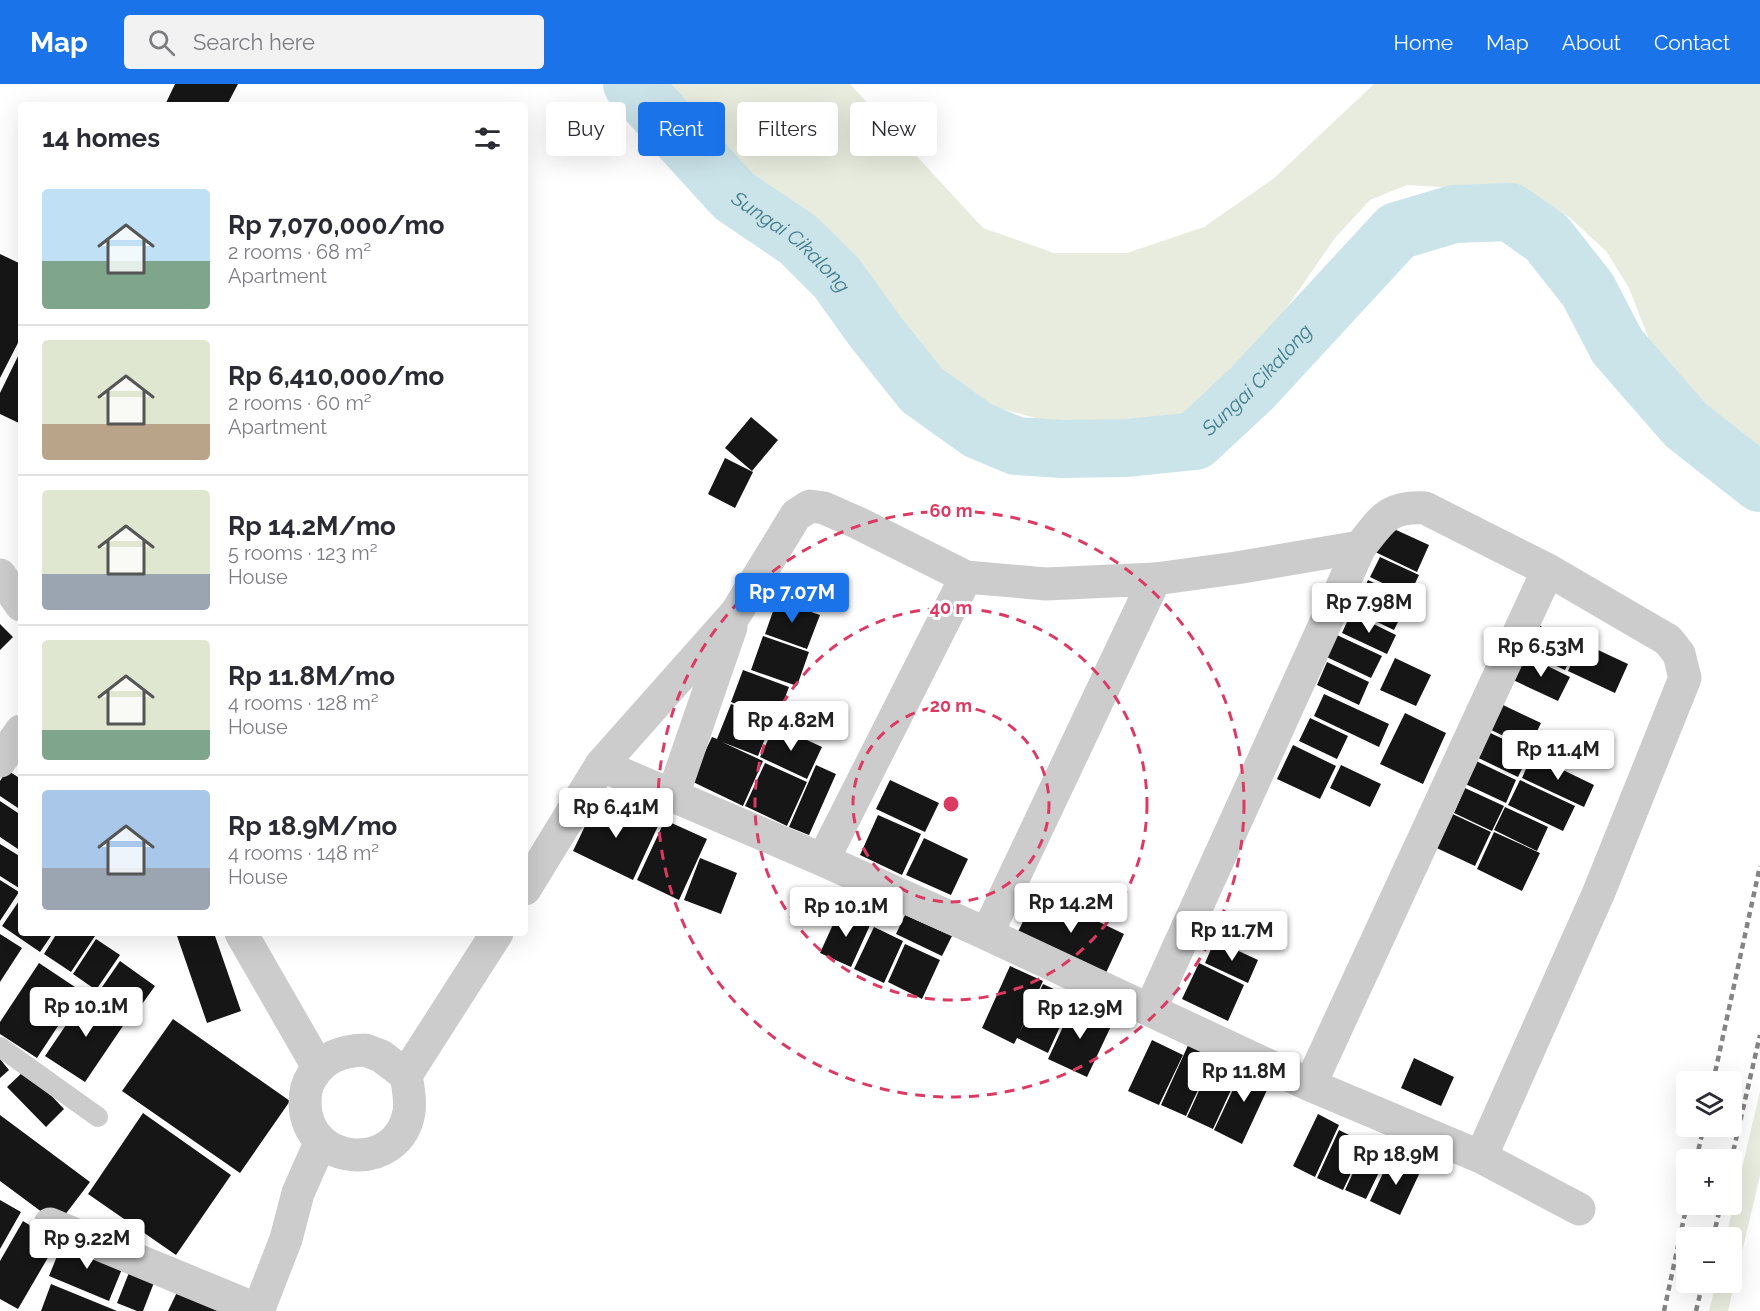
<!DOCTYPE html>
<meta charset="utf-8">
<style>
body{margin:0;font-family:Raleway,sans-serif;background:#f2f2f3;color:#2b2b33;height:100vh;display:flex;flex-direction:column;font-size:22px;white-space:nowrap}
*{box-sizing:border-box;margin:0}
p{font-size:20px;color:#7c7c81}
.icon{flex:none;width:33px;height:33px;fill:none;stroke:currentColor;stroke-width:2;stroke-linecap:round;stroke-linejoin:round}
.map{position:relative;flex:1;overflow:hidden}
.side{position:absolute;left:18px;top:18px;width:510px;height:834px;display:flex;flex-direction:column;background:#fff;border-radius:6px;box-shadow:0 6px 24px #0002}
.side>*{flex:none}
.top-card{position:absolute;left:546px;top:18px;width:570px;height:54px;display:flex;gap:12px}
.controls{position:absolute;left:1676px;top:987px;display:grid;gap:12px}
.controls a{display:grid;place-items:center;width:66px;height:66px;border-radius:6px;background:#fff;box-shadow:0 6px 24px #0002;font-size:30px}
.price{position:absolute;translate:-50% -51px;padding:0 14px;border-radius:6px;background:#fff;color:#222;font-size:20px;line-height:39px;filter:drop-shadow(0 2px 3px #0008)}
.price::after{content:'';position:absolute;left:50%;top:36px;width:18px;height:14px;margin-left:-9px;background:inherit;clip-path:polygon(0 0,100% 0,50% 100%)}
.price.on{background:#1a73e8;color:#fff}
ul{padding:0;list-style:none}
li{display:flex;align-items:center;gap:18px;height:150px;padding:0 24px}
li+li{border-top:2px solid #e1e1e2}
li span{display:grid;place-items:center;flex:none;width:168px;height:120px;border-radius:6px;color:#555}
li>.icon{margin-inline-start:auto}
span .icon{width:72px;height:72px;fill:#fffc;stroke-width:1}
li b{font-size:26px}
h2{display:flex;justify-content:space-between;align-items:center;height:72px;padding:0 24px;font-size:26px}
.pill{padding:0 21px;border-radius:6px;background:#fff;box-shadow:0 6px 24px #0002;font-size:21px;line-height:54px}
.pill.on{background:#1a73e8;color:#fff}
header{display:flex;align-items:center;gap:36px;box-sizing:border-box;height:84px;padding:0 30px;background:#1a73e8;color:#fff}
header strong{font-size:28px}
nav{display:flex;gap:33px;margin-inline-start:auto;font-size:21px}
.search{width:420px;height:54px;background:#f2f2f3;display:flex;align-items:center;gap:15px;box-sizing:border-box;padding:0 21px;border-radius:6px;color:#7c7c81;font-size:22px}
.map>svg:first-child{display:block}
.green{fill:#e8ecde}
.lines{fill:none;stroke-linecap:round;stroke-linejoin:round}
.river{stroke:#cbe4ea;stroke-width:58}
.building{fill:#161616}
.service{stroke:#ccc;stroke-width:20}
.minor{stroke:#ccc;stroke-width:33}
.rail{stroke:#848484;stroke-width:4.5;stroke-dasharray:6 4.5;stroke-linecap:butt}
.ring{fill:none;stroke:#dd3a63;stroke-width:3;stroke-dasharray:10 8}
.labels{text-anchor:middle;stroke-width:6;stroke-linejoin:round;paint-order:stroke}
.water-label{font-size:20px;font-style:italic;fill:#407d8e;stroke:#fff}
.centre{fill:#dd3a63;stroke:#fff;stroke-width:3}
.ring-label{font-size:18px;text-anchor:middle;font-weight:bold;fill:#dd3a63;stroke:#fff;stroke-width:6;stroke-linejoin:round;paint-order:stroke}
</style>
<header>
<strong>Map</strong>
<div class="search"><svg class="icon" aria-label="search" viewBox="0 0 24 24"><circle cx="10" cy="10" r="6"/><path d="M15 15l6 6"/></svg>Search here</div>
<nav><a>Home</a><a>Map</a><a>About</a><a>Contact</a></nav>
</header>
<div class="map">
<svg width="1760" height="1227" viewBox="0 0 1760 1227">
<rect width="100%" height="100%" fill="#fff"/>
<path class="green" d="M 655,0 L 850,0 L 983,144 L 1054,169 L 1127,169 L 1204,143 L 1273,95 L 1374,0 L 1760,0 L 1760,390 L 1722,354 L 1654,268 L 1629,204 L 1606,167 L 1568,132 L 1524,117 L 1476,105 L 1407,101 L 1370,116 L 1335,154 L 1301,203 L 1263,258 L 1228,319 L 1189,333 L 1121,347 L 1055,339 L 1002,325 L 951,306 L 916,266 L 861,194 L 833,163 L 798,135 L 749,106 L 719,67 Z
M 1760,1007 L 1760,1092 L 1728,1227 L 1709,1227 L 1716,1199 L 1731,1198 L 1731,1154 L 1726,1153 Z"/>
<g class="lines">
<path class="river" id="s1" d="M 632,0 L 734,112 L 799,156 L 837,194 L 875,247 L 922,306 L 978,346 L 1016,362 L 1062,365 L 1127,364 L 1195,357 L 1252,304 L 1397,147 L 1454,130 L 1510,128 L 1547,154 L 1588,206 L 1617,262 L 1686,341 L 1760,399"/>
</g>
<path class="building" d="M 175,0 L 238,0 L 227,21 L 165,21 Z
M 0,170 L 21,180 L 21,253 L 0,294 Z
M 21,266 L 21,340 L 0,330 L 0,309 Z
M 751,333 L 778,356 L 752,387 L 725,364 Z
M 725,374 L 753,388 L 735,424 L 708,410 Z
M 1383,440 L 1429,461 L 1417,488 L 1371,466 Z
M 1380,473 L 1419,491 L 1409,512 L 1370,493 Z
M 1368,496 L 1409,516 L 1394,546 L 1354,527 Z
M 777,516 L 820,531 L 807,565 L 765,550 Z
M 1351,529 L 1396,551 L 1387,570 L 1342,549 Z
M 1532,538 L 1577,560 L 1565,586 L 1519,565 Z
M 0,540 L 13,553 L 0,566 Z
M 1324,545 L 1382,572 L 1371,594 L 1314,567 Z
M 763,552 L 809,568 L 797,602 L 751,586 Z
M 1581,558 L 1628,580 L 1615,609 L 1568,587 Z
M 1525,571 L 1570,593 L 1558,617 L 1513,596 Z
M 1395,574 L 1431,591 L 1416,622 L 1380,606 Z
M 1327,578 L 1369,598 L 1359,621 L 1317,601 Z
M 743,586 L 789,603 L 777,635 L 731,618 Z
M 1324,610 L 1389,640 L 1379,663 L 1314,632 Z
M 731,620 L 772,637 L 758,672 L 722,658 L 763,677 L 743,722 L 691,697 L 712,653 L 717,655 Z
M 1501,620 L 1541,639 L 1529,664 L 1489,645 Z
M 1405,629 L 1446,649 L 1423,700 L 1380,680 Z
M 1310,634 L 1348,652 L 1337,675 L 1299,657 Z
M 775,641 L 822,663 L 807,695 L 760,673 Z
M 1480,644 L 1530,668 L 1518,693 L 1468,669 Z
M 1293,661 L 1336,682 L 1320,715 L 1277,695 Z
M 1532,671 L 1594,701 L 1584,723 L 1522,694 Z
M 1470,674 L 1516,696 L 1506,719 L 1459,697 Z
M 765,679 L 807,698 L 787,742 L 745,722 Z
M 816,681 L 836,690 L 809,751 L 789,743 Z
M 1341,681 L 1381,700 L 1370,723 L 1330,704 Z
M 7,686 L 21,695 L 21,726 L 0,712 L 0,697 Z
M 890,696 L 939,719 L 925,748 L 876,725 Z
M 1520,696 L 1575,722 L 1563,747 L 1508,721 Z
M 1465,704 L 1504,722 L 1492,747 L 1454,729 Z
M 599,713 L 658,742 L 633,796 L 573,767 Z
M 0,717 L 21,731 L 21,767 L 0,753 Z
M 1505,723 L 1548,743 L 1537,767 L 1494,746 Z
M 1442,725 L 1491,748 L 1475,782 L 1426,759 Z
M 878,731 L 921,750 L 902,791 L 860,771 Z
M 665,736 L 707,755 L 679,816 L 637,796 Z
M 1494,748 L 1540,769 L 1522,807 L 1477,785 Z
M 924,754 L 968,775 L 951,811 L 906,791 Z
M 0,760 L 21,773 L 21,801 L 19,804 L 0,792 Z
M 700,774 L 737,789 L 721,830 L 684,816 Z
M 0,796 L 19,808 L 0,837 Z
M 1037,808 L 1124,850 L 1105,891 L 1017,850 Z
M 21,814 L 21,849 L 53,849 L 40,868 L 2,842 Z
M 840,825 L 871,839 L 851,883 L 820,869 Z
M 905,831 L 952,852 L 942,872 L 896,850 Z
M 874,843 L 903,857 L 884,899 L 854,885 Z
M 57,849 L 97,849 L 71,888 L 44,870 Z
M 176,849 L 214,849 L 241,927 L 207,939 Z
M 0,850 L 22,864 L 0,898 Z
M 96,855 L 120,871 L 96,906 L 73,890 Z
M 1215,856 L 1258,876 L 1248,899 L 1205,879 Z
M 905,860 L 940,876 L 922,915 L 888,898 Z
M 120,877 L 155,902 L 135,930 L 100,906 Z
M 39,879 L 81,907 L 37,974 L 0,950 L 0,938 Z
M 1199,879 L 1244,901 L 1228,937 L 1182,915 Z
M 1010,882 L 1043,897 L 1019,950 L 1043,900 L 1073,914 L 1048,969 L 1017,954 L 1014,960 L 982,944 Z
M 87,910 L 127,936 L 85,998 L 45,972 Z
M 1074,919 L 1113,938 L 1087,993 L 1048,975 Z
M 173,935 L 290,1017 L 240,1089 L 122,1007 Z
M 1152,956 L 1183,971 L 1159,1021 L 1128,1007 Z
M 1190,957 L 1215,969 L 1186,1032 L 1161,1021 Z
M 1216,970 L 1242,982 L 1213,1045 L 1187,1033 Z
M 1414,974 L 1454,993 L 1441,1022 L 1401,1004 Z
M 0,975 L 9,986 L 0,994 Z
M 1246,978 L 1274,991 L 1242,1060 L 1214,1046 Z
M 26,985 L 64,1025 L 46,1043 L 7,1003 Z
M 143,1029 L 231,1091 L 176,1171 L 88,1110 Z
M 1318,1030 L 1339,1041 L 1315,1093 L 1293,1082 Z
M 0,1031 L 90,1098 L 58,1140 L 0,1097 Z
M 1339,1046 L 1365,1059 L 1343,1106 L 1317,1094 Z
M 1365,1063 L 1386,1074 L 1366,1115 L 1345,1106 Z
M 1391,1072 L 1421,1086 L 1400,1131 L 1370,1117 Z
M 0,1116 L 21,1128 L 0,1165 Z
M 23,1137 L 57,1158 L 18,1225 L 0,1215 L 0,1177 Z
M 64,1155 L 124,1180 L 109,1217 L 49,1192 Z
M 130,1186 L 155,1196 L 143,1227 L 137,1227 L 117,1219 Z
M 51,1200 L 117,1227 L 41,1227 Z
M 179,1204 L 222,1227 L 168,1227 Z"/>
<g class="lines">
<path class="service" d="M 0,963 L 98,1033"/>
<path class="minor" d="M 0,491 L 21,521
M 0,677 L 21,647
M 601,681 L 736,529 L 796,431 L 810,422 L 824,424 L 858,439 L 966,493 L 1046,500 L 1155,495 L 1236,484 L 1360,463 C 1382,436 1387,422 1425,424 L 1548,486 L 1668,556 L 1679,570 L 1685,594 L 1599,808 L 1481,1073
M 673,711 L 731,543
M 823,776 L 966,493
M 525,805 L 601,681 L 823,776 L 987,850 L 1310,1001 L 1481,1073 L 1579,1125
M 241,849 L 318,983
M 987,850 L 1155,495
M 1150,926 L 1360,463
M 365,966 L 381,972 L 406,991 C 408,1003 411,1016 409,1028 C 399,1089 307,1084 305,1020 C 305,1011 306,1001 311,994 C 323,973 341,967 365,966 Z
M 406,991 L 497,849
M 1310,1001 L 1548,486
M 50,1140 L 258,1226
M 258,1227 L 286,1155 L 298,1109 L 321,1057"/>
<path class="rail" d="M 1713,998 L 1760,782
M 1696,1076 L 1704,1042
M 1731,1077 L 1760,951
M 1713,1154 L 1721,1120
M 1664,1227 L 1687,1120
M 1696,1227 L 1703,1198"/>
</g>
<g class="ring">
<circle cx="951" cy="720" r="98"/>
<circle cx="951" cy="720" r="196"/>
<circle cx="951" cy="720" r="293"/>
</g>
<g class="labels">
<g class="water-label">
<text dy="7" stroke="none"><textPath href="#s1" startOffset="225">Sungai Cikalong</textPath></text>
<text dy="7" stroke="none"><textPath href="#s1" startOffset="801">Sungai Cikalong</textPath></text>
</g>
</g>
<circle cx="951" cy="720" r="9" class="centre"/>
<g class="ring-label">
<text x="951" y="433">60 m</text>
<text x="951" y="530">40 m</text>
<text x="951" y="628">20 m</text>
</g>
</svg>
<div class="controls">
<a><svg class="icon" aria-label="layers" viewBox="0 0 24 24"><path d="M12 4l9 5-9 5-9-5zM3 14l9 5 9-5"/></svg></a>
<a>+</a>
<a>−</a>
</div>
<b class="price on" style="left:792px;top:540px">Rp 7.07M</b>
<b class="price" style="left:1369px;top:550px">Rp 7.98M</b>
<b class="price" style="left:1541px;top:594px">Rp 6.53M</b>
<b class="price" style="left:791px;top:668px">Rp 4.82M</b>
<b class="price" style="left:1558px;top:697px">Rp 11.4M</b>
<b class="price" style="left:616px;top:755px">Rp 6.41M</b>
<b class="price" style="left:1071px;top:850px">Rp 14.2M</b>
<b class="price" style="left:846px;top:854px">Rp 10.1M</b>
<b class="price" style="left:1232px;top:878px">Rp 11.7M</b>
<b class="price" style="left:86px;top:954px">Rp 10.1M</b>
<b class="price" style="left:1080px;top:956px">Rp 12.9M</b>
<b class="price" style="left:1244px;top:1019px">Rp 11.8M</b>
<b class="price" style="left:1396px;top:1102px">Rp 18.9M</b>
<b class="price" style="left:87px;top:1186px">Rp 9.22M</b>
<div class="top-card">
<a class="pill">Buy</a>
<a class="pill on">Rent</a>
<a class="pill">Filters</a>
<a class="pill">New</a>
</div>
<section class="side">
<h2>14 homes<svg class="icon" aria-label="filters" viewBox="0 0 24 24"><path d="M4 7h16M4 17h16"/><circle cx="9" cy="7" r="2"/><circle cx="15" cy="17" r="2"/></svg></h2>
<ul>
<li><span style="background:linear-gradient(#bfe0f5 60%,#7fa58c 0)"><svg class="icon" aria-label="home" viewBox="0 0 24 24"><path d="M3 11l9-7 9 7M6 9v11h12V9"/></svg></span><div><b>Rp 7,070,000/mo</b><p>2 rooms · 68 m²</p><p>Apartment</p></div></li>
<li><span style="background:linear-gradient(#dfe7d0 70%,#b9a48a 0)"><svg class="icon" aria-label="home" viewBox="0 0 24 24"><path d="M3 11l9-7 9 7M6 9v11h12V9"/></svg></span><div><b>Rp 6,410,000/mo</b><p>2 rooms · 60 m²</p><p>Apartment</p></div></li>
<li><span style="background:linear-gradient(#dfe7d0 70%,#9aa5b1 0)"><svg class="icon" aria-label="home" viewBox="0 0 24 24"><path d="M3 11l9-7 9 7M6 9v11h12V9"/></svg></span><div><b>Rp 14.2M/mo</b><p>5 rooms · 123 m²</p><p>House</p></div></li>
<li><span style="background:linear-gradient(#dfe7d0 75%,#7fa58c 0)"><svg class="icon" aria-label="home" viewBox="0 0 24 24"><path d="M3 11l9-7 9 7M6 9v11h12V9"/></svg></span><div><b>Rp 11.8M/mo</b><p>4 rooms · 128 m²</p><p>House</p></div></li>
<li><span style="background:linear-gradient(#a9c7e8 65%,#9aa5b1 0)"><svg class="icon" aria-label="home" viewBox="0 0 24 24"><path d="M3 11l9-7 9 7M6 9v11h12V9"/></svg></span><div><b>Rp 18.9M/mo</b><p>4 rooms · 148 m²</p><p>House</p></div></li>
</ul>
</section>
</div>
